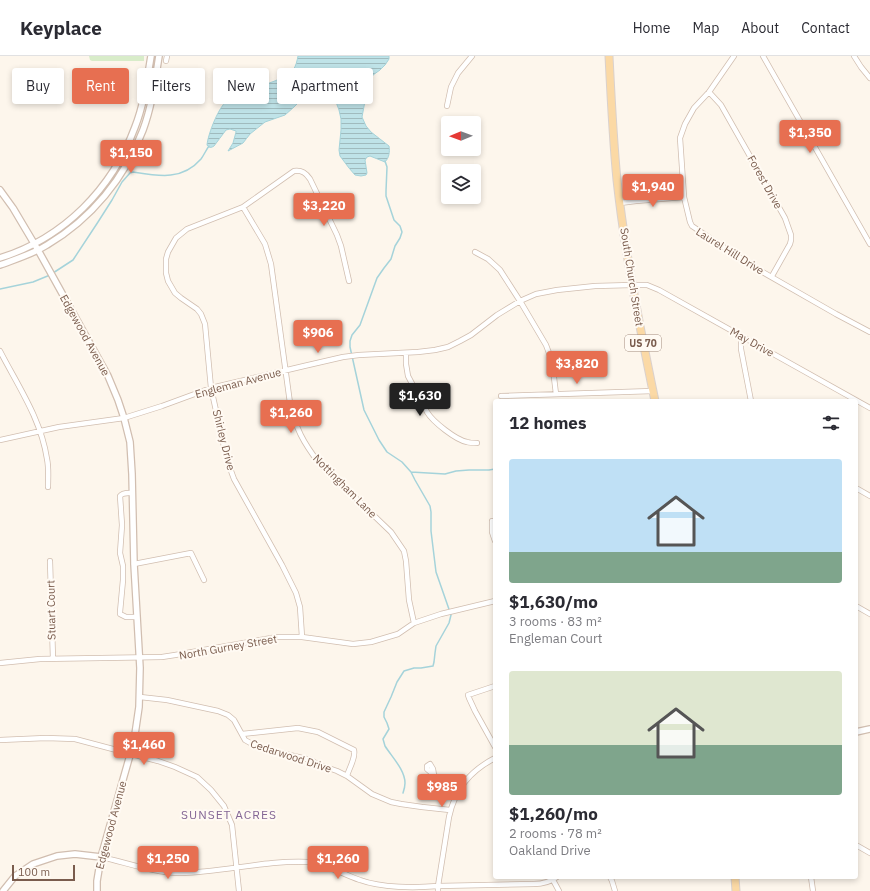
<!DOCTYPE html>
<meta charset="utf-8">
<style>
body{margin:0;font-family:"IBM Plex Sans",sans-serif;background:#f2f2f3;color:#2b2b33;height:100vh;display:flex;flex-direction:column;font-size:15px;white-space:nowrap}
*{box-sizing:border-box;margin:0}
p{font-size:13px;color:#7c7c81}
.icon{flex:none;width:22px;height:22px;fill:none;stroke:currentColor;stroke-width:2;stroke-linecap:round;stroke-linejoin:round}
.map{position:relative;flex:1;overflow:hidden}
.side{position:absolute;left:493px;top:343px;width:365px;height:480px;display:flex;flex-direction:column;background:#fff;border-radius:4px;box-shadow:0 2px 6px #0003}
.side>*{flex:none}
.hud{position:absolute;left:12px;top:12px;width:380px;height:36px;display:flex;gap:8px}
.needle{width:26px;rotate:269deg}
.tools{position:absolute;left:441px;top:60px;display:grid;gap:8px}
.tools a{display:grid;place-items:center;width:40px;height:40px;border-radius:4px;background:#fff;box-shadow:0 2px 6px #0003;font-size:20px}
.scale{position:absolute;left:12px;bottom:10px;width:63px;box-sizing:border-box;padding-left:4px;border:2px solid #7a5c4d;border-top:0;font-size:11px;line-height:14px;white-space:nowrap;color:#7a5c4d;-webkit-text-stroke:3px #fffaf3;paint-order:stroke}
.price{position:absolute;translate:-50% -34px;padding:0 9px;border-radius:4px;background:#e76f51;color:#fff;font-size:13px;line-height:26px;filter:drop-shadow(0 1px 2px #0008)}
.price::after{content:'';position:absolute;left:50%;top:24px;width:12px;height:9px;margin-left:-6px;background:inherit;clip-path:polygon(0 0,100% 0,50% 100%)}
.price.on{background:#222;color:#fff}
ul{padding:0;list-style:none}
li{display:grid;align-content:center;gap:8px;height:212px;padding:0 16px}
li span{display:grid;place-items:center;height:124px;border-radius:4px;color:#555}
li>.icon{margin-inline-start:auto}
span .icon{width:72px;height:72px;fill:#fffc;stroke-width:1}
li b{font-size:17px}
h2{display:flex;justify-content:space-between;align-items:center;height:48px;padding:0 16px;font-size:17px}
.chip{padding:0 14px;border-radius:4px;background:#fff;box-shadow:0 2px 6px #0003;font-size:14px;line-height:36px}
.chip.on{background:#e76f51;color:#fff}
header{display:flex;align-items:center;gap:24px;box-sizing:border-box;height:56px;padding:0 20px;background:#fff;border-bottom:1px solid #e1e1e2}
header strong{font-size:19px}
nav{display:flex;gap:22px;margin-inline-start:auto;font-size:14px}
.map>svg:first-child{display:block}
.pitch{fill:#d8ecc9}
.water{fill:url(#water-rules);stroke:#a5d3da}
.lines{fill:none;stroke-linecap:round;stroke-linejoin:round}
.stream{stroke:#a5d3da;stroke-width:1.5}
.minor-casing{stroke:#d1beb0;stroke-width:6}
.tertiary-casing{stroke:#d1beb0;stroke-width:8}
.primary-casing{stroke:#dad1cd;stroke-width:9}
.minor{stroke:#fff;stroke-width:4.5}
.tertiary{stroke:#fff;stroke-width:5.5}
.primary{stroke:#fbd9a5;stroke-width:7}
.labels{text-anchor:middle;stroke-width:4;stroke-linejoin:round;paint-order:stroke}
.shield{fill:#fffaf3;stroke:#a28b7f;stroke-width:1}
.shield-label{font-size:10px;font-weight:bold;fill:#7a5c4d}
.street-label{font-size:11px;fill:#7a5c4d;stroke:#fffaf3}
.neighbourhood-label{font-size:12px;letter-spacing:1px;fill:#846695;stroke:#fffaf3}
</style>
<header>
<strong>Keyplace</strong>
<nav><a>Home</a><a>Map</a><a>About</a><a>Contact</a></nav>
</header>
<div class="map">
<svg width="870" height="835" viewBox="0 0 870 835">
<defs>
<pattern id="water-rules" width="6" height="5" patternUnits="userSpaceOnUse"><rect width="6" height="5" fill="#bfe3e8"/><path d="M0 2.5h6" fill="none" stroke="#a0bbbe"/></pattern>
</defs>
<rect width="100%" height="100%" fill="#fdf6ec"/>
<path class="pitch" d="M 89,0 L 144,0 L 144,5 L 92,5 L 90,4 Z"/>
<path class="water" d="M 298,0 L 389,0 L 389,3 L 385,9 L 380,14 L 373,19 L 368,29 L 362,61 L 366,70 L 371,76 L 389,90 C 390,96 389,102 385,106 L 370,100 L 367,101 L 365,104 L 367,117 L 366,119 L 361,120 L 355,119 L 349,112 L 340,100 L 339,94 L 341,74 L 341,63 L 339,54 L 336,46 L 330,35 L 327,33 L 321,30 L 313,32 L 294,51 L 285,59 L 265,66 L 250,78 L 243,87 L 228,95 L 233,87 L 236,76 L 236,75 L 230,73 L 226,74 L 214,90 C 211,92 209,92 207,89 C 208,78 219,49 229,43 C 231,41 235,41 237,40 C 243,37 248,35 254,32 C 264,29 287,22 293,14 C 296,10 297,5 298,0 Z"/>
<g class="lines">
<path class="stream" d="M 385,105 L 387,111 L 386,135 L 386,140 L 394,164 L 400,170 L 402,176 L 400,182 L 395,190 L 391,203 L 384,212 L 377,222 L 360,269 L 352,279 L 350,285 L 350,291 L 364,354 L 379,384 L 387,396 L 402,406 L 411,416 L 415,424 L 430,450 L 431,456 L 431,475 L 436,516 L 451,559 L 449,567 L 436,590 L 435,597 L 434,606 L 433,610 L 421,612 L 414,612 L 404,615 L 397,626 L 391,641 L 384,656 L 384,661 L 387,667 L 389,673 L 383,683 L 385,690 C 392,701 405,714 405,727 C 405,731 404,734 403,737
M 53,217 L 73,204 L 98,166 L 112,144 L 122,126 L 130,117 L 133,116 C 158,120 182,125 201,103 C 204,99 206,94 209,90
M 0,233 L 33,226 L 50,219
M 411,416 L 445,418 L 456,415 L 469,414 L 489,414 L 495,413"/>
<g class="minor-casing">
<path id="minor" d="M 734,0 L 709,36 L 694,52 L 685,68 L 680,82 L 684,141 L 690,166 L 692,170 L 752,210 L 836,258 L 870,276
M 763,0 L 870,188
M 854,0 L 861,11 L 870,22
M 166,5 L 167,0
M 709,36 L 721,49 L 785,162 L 791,179 L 791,184 L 790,188 L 772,220
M 447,50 L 451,31 L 458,17 L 472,0
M 620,147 L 636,145 L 684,141
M 243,151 L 265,188 L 271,208 L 290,347 C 296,373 303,386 319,407 L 391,476 L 404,495 L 406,505 L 409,544 L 414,567
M 475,196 L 488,203 L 500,214 L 520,245 L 546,289 L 552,305 L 556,338
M 741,280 L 741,293 L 751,345
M 0,295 C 18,330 41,363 47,403 C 49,412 48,422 48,431
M 406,297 L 406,308 L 408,320 L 427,356 C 433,366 456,384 467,386 C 470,387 474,387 477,387
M 501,340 L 653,335
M 0,384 L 59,371 L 124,362 L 162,350 L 211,332 L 304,310 L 343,301 L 359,299 L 418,296 L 435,294 L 448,291 L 460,285 L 471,279 L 497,259 L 520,245 L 536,238 L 557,234 L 595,230 L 632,229 L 647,229 L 659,234 L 870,352
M 856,432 L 870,440
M 132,437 C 128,437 123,436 120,440 L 122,469 L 120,497 L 123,510 L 123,524 L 120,556 L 120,558 L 126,561 L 137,561
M 492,465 L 492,476 L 495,485
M 50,505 L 53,603
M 134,508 L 191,497 L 204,524
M 856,550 L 870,558
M 302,581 L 300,551 L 296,537 L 282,509 L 234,423 L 227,404 L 211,332 L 205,268 L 201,258 L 197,253 L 181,242 L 175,237 L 168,225 L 166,217 L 166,203 L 168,196 L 176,182 L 187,173 L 243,151 L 294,115 C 302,114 306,117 310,123 L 337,179 L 341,190 L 349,225
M 0,607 L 40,603 L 162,601 L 175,599 L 277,581 L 302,581 L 353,588 L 371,586 L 398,578 L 414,567 L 441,558 L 495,545
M 495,630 L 468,639 L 469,642 L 475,655 L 495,691
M 140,641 L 167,644 L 218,655 L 228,659 L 234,664 L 245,684 L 252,688 L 277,696 L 311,704 L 317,708 L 337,715 L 347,720 L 372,738 L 391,746 L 401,748 L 422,751 L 450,754
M 242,678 L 298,672 L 318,676 L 354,694 C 356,702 349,712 347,720
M 0,684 L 46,682 L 75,683 L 158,705 L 175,711 L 197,721 L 211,734 L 224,750 L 232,769 L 239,835
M 430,708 L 433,713 L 434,719 L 427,713 L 427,710 Z
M 434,719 C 440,726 449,730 458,735
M 856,789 L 870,797
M 101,801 C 128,807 154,817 181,817 C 224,816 266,804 308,806 C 327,808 342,818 360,824 C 382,832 415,832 438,830 L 534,828 C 542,828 550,826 557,821
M 610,821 L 612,825 L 615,835
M 811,821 L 813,835
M 553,824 L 559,835
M 438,835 L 438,830 L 449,761 C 455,733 470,715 495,702"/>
</g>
<g class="tertiary-casing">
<path id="tertiary" d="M 0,134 L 13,152 L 38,194 L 108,320 L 118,344 L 124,362 L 130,386 L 132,418 L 134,508 L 140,612 L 139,651 L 134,685 L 101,801 L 97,825 L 97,835
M 0,202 C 64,182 112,133 135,71 C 144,48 147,24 151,0
M 0,209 C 16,203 33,198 47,189 C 91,163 125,122 143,74 C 152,50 155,25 159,0
M 856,676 L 870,673
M 3,835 L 15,820 L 33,808 L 57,800 L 75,798 L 101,801"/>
</g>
<g class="primary-casing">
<path id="primary" d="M 609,0 C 611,41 613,83 617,124 C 625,198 640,272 655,345
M 735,821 L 736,835"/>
</g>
<use href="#minor" class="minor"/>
<use href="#tertiary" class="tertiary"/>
<use href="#primary" class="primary"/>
</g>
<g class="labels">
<rect class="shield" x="625" y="279" width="36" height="16" rx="3"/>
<g class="shield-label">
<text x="643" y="291">US 70</text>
</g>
<g class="street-label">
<text transform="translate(765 126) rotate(61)" y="4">Forest Drive</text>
<text transform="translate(730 195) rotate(32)" y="4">Laurel Hill Drive</text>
<text transform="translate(632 221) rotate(81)" y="4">South Church Street</text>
<text transform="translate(85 279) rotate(61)" y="4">Edgewood Avenue</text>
<text transform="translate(752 286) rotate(29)" y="4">May Drive</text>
<text transform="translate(238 327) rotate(-15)" y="4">Engleman Avenue</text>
<text transform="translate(224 384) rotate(76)" y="4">Shirley Drive</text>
<text transform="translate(345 430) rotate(45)" y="4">Nottingham Lane</text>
<text transform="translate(51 554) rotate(-91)" y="4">Stuart Court</text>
<text transform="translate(228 591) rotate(-10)" y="4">North Gurney Street</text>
<text transform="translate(291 700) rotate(18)" y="4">Cedarwood Drive</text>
<text transform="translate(111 769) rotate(-75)" y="4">Edgewood Avenue</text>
</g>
<g class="neighbourhood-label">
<text x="229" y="763">SUNSET ACRES</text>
</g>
</g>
</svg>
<div class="tools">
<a><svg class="needle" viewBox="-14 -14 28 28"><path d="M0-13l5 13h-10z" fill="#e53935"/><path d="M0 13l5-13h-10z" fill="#7c7c81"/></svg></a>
<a><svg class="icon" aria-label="layers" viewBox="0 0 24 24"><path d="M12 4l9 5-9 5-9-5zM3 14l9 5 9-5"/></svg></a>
</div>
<div class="scale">100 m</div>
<b class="price" style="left:810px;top:98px">$1,350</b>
<b class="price" style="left:131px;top:118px">$1,150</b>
<b class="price" style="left:653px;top:152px">$1,940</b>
<b class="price" style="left:324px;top:171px">$3,220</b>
<b class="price" style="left:318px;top:298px">$906</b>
<b class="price" style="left:577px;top:329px">$3,820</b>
<b class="price on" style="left:420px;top:361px">$1,630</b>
<b class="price" style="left:291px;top:378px">$1,260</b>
<b class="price" style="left:144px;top:710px">$1,460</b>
<b class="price" style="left:442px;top:752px">$985</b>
<b class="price" style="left:168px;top:824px">$1,250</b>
<b class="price" style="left:338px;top:824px">$1,260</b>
<div class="hud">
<a class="chip">Buy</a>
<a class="chip on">Rent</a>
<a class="chip">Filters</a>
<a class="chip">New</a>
<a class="chip">Apartment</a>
</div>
<section class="side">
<h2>12 homes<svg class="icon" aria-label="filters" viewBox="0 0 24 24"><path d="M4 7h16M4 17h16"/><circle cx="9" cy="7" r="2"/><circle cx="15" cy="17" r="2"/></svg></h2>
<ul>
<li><span style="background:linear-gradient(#bfe0f5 75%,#7fa58c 0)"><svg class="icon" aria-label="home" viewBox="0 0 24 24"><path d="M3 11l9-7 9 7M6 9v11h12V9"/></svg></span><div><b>$1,630/mo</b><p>3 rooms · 83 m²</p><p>Engleman Court</p></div></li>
<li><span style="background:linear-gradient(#dfe7d0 60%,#7fa58c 0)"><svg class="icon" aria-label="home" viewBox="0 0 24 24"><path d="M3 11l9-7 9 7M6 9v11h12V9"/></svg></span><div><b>$1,260/mo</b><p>2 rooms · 78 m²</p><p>Oakland Drive</p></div></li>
</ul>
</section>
</div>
